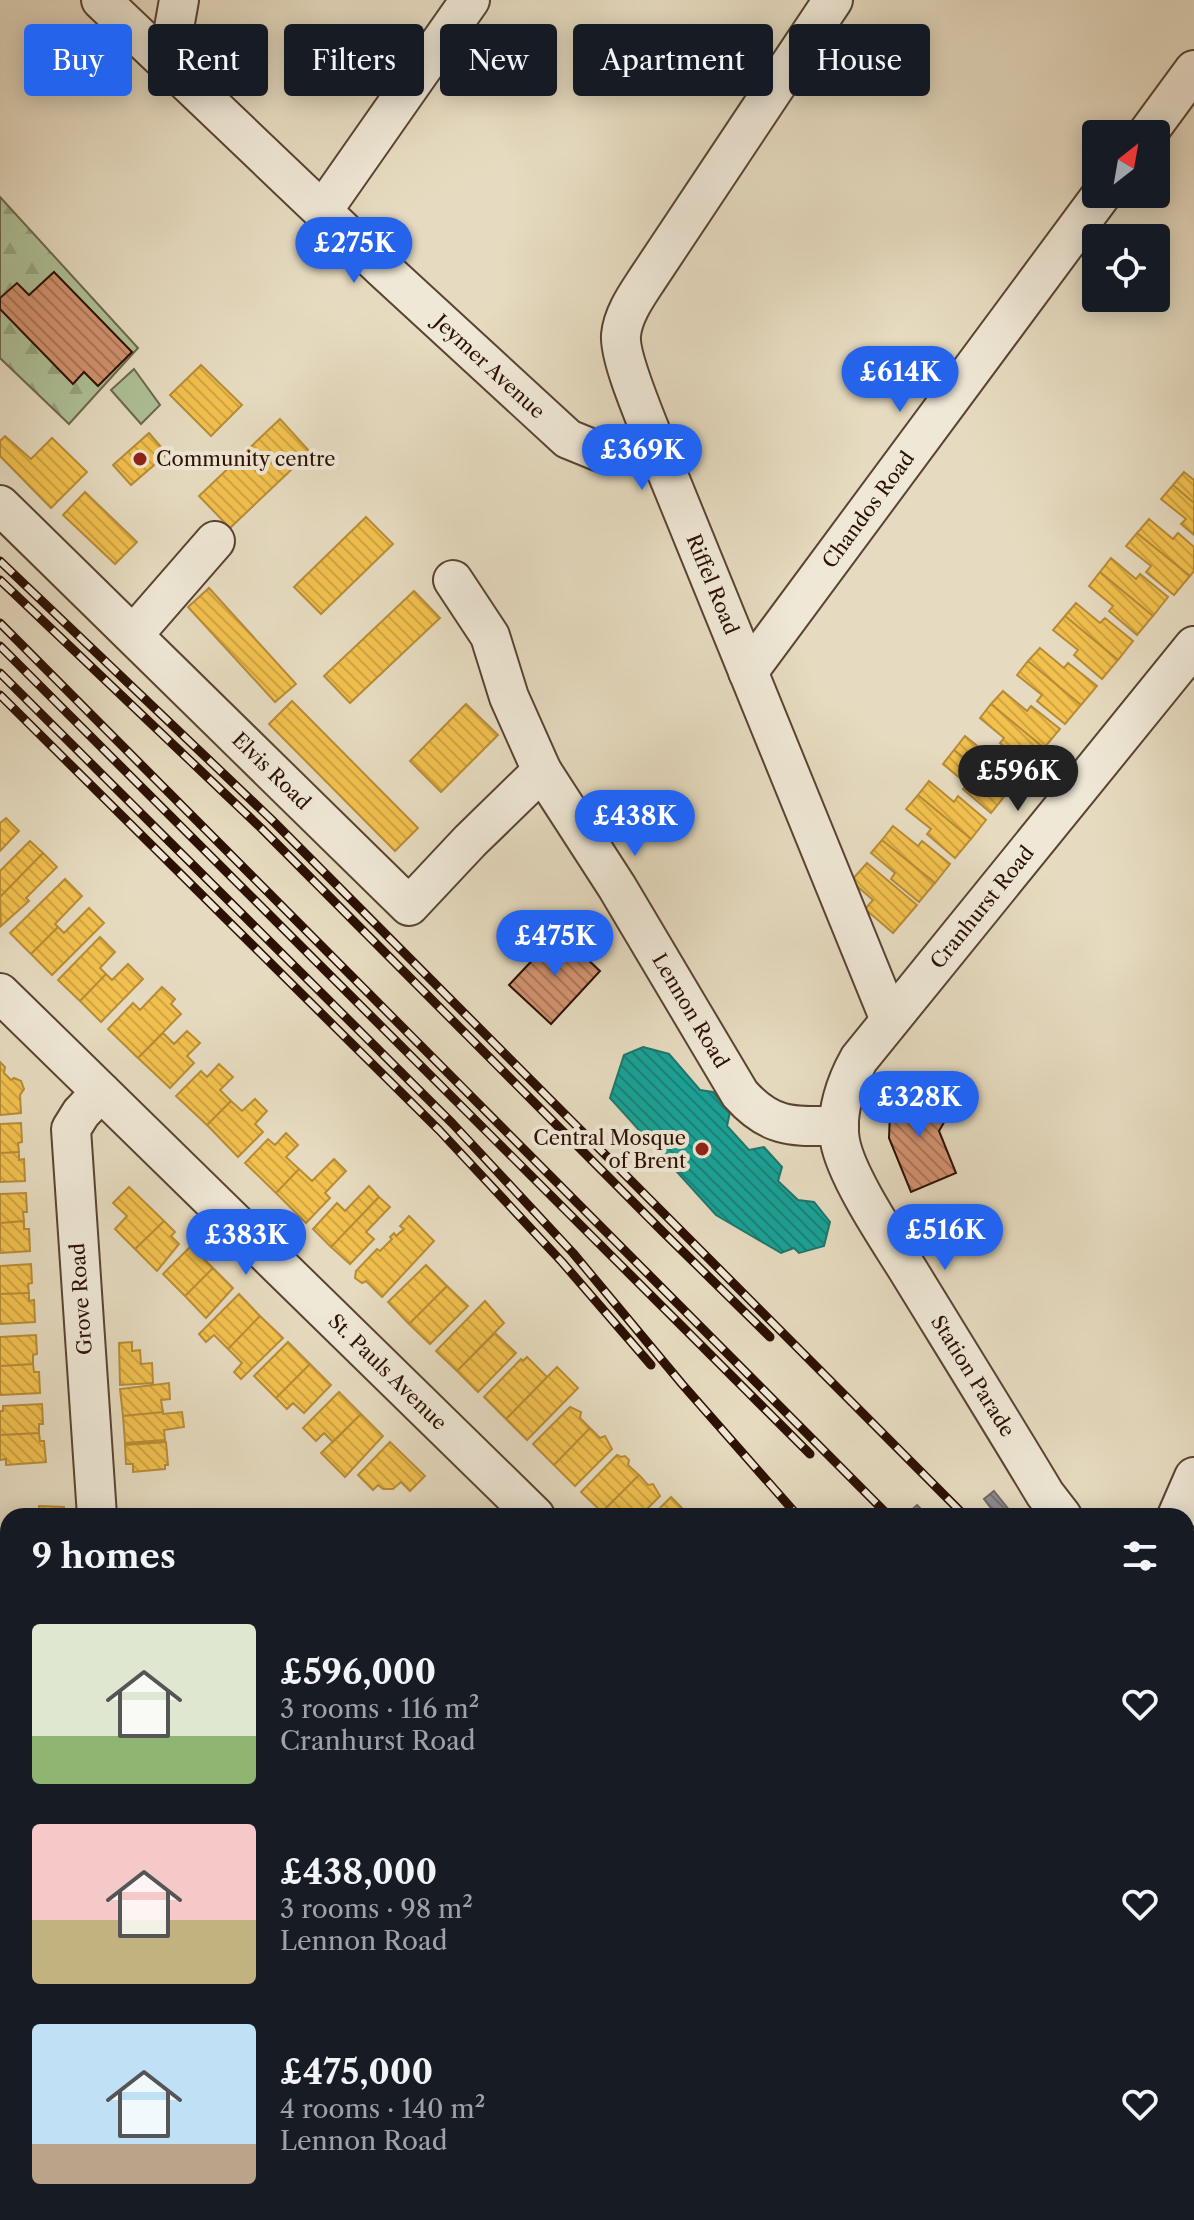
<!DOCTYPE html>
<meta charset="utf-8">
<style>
body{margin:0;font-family:"Libre Caslon Text",serif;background:#242831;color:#f1f3f6;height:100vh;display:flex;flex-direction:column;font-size:30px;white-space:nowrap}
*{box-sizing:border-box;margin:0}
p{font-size:26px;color:#9ea1a6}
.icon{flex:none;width:44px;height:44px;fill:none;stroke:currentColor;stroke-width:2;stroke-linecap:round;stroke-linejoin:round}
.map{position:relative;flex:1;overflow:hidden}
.sheet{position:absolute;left:0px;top:1508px;width:1194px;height:712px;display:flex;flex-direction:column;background:#171b24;border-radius:24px 24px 0 0;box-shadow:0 4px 20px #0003}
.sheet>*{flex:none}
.hud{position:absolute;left:24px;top:24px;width:1146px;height:72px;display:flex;gap:16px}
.needle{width:52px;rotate:31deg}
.fabs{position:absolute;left:1082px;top:120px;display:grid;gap:16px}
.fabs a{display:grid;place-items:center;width:88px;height:88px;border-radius:8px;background:#171b24;box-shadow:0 4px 20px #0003;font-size:40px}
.price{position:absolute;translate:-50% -68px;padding:0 18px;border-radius:28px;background:#2563eb;color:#fff;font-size:26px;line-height:52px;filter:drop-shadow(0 2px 4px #0008)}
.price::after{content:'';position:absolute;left:50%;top:48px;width:24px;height:18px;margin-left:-12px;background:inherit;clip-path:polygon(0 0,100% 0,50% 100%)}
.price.on{background:#222;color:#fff}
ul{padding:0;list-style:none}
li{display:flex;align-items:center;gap:24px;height:200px;padding:0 32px}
li span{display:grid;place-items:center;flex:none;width:224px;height:160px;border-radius:8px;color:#555}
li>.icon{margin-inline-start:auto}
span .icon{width:96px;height:96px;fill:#fffc;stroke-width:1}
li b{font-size:34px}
h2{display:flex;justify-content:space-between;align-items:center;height:96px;padding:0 32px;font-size:34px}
.tag{padding:0 28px;border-radius:8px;background:#171b24;box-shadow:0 4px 20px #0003;font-size:28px;line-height:72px}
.tag.on{background:#2563eb;color:#fff}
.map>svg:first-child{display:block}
.forest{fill:url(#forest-firs);stroke:#6d684c;stroke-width:2}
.park{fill:#aec197;stroke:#6d684c;stroke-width:2}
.homes{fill:url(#homes-back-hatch);stroke:#b78c37;stroke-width:2}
.public{fill:url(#public-back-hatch);stroke:#1d776b;stroke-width:2}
.industry{fill:url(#industry-back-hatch);stroke:#706867;stroke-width:2}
.building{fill:url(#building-back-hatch);stroke:#2c1002;stroke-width:2}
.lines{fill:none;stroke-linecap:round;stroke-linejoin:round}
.minor-casing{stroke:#5a4332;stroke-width:42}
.major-casing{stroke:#2c1002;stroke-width:48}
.minor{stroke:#efe8d6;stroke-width:38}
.major{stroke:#e3be80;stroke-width:44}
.rail-casing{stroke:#2c1002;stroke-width:9}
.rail{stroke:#efe8d6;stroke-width:6;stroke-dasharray:18;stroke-linecap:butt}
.poi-dot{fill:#8f2418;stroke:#efe8d6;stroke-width:3}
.labels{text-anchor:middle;stroke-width:8;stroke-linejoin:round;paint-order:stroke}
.street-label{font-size:20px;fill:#2c1002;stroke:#efe8d6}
.poi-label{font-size:20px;fill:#2c1002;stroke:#efe8d6;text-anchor:start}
</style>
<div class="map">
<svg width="1194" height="2220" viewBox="0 0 1194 2220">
<defs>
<pattern id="forest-firs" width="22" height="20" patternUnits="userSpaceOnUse" patternTransform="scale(2)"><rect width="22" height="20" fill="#aec197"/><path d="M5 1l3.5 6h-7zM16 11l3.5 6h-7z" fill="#96a580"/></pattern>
<pattern id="homes-back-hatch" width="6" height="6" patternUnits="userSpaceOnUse" patternTransform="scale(2)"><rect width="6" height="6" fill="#f2c14e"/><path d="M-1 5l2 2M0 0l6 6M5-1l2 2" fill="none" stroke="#d0a542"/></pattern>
<pattern id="public-back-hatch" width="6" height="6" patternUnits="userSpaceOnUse" patternTransform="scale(2)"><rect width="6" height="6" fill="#17a398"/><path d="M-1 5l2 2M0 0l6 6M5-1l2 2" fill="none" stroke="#15837a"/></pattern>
<pattern id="industry-back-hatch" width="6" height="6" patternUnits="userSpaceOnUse" patternTransform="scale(2)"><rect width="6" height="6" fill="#8d8d92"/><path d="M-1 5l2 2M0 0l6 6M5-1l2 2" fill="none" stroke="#737275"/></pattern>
<pattern id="building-back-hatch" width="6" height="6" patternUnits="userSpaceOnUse" patternTransform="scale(2)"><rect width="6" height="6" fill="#d39370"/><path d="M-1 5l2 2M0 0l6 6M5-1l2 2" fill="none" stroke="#ab775a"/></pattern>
</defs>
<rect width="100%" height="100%" fill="#e6dbc0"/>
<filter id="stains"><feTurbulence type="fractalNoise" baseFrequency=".0025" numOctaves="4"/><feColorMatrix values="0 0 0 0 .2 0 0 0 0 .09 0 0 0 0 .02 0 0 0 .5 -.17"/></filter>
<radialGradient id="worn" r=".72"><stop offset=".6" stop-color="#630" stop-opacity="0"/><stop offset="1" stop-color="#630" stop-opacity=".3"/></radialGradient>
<path class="forest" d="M 0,197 L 138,348 L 69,424 L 0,358 Z"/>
<path class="park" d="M 134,369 L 160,405 L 141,424 L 111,390 Z"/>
<path class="homes" d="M 201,365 L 242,405 L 211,436 L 170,395 Z
M 280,419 L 310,452 L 230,528 L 199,496 Z
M 149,433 L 167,454 L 131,485 L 113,465 Z
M 5,436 L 31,459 L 52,438 L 87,472 L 51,508 L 0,456 L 0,441 Z
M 1184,472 L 1194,480 L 1194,503 L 1173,485 Z
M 1173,485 L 1194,503 L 1194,535 L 1181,524 L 1186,519 L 1161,499 Z
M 85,492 L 137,542 L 115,564 L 63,515 Z
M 366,517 L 393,544 L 321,614 L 294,587 Z
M 1149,519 L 1173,539 L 1178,533 L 1194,547 L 1194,571 L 1190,576 L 1137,533 Z
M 1137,533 L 1190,576 L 1174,595 L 1146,572 L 1151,566 L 1126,546 Z
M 1111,558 L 1136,579 L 1140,574 L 1168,597 L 1153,616 L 1100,572 Z
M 1100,572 L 1153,616 L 1137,635 L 1109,611 L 1113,606 L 1089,586 Z
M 209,588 L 296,684 L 275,702 L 188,607 Z
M 414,591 L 440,618 L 350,703 L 324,676 Z
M 1076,603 L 1100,623 L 1105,618 L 1133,641 L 1118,660 L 1065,616 Z
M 1065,616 L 1118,660 L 1102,679 L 1074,655 L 1078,650 L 1053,630 Z
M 1040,648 L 1064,668 L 1068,663 L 1097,686 L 1081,705 L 1028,661 Z
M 1028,661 L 1081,705 L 1065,724 L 1037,701 L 1042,695 L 1017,675 Z
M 1003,691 L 1027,711 L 1031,706 L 1060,729 L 1044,748 L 991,704 Z
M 292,701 L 418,828 L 395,851 L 269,724 Z
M 466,704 L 498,735 L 441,792 L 410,761 Z
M 991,704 L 1044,748 L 1028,767 L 1000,743 L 1004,738 L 980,718 Z
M 965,736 L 990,756 L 994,751 L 1022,774 L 1007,793 L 954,750 Z
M 954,750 L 1007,793 L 991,813 L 963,789 L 967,784 L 943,764 Z
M 929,781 L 954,802 L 958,796 L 986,820 L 971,839 L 918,795 Z
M 918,795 L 971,839 L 955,858 L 927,834 L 931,829 L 906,809 Z
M 6,818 L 19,831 L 0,851 L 0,823 Z
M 893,826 L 918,846 L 922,841 L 950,864 L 935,883 L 882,840 Z
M 882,840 L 935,883 L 919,902 L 891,879 L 895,873 L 871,853 Z
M 30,841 L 43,853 L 0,897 L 0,871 Z
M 43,853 L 57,867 L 26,898 L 29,901 L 1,926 L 0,897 Z
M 867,863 L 917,905 L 893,933 L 865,909 L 873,900 L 851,881 Z
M 65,879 L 82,896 L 55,924 L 58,927 L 31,954 L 10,933 Z
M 89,908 L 104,923 L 52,975 L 31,954 L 58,927 L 64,933 Z
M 100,937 L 115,952 L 100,968 L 106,974 L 80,1001 L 58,980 Z
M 128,964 L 143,979 L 101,1022 L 80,1001 L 106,974 L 112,980 Z
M 162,987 L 175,999 L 171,1004 L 181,1014 L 138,1058 L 108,1029 L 133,1003 L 140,1010 Z
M 187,1031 L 200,1043 L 187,1056 L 194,1063 L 170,1088 L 138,1058 L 163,1033 L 174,1044 Z
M 0,1062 L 5,1067 L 4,1073 L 11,1080 L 14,1078 L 21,1081 L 24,1089 L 20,1095 L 21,1113 L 0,1115 Z
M 219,1064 L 233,1077 L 220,1090 L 231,1101 L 207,1125 L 176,1096 L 201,1071 L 207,1077 Z
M 255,1099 L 267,1111 L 255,1124 L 263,1132 L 238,1157 L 207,1125 L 231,1101 L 242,1111 Z
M 21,1123 L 22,1142 L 18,1143 L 19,1152 L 0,1153 L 0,1124 Z
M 286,1133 L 298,1145 L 286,1157 L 299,1169 L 276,1193 L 245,1163 L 268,1139 L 275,1145 Z
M 19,1152 L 19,1160 L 24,1159 L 25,1181 L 0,1182 L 0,1153 Z
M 334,1159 L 346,1171 L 325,1193 L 330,1198 L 306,1223 L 276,1193 L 299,1169 L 312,1181 Z
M 369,1186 L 379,1197 L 331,1247 L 313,1229 L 337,1203 L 345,1211 Z
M 129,1187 L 164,1221 L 135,1249 L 115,1229 L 127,1216 L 113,1203 Z
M 26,1193 L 27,1212 L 23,1212 L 24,1221 L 0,1223 L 0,1194 Z
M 379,1197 L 390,1207 L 366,1232 L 374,1239 L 350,1264 L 331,1247 Z
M 409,1216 L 434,1241 L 382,1297 L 366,1281 L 362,1283 L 355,1278 L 356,1271 L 377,1249 L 380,1251 L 392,1239 L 390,1237 L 394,1233 L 396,1236 L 404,1229 L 400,1226 Z
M 24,1221 L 24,1229 L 29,1229 L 30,1251 L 0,1253 L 0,1223 Z
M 164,1221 L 175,1232 L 171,1236 L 179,1244 L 157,1271 L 135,1249 Z
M 191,1246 L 213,1268 L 185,1296 L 163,1274 Z
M 31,1264 L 32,1283 L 28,1284 L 29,1293 L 0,1294 L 0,1266 Z
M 426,1265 L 447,1286 L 409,1324 L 388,1302 Z
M 213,1268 L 233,1288 L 206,1318 L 185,1296 Z
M 447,1286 L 468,1306 L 430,1344 L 409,1324 Z
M 29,1293 L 29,1301 L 34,1300 L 35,1322 L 0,1324 L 0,1294 Z
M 239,1294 L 260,1316 L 228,1349 L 214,1335 L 206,1342 L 199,1334 Z
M 485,1301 L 504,1323 L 457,1371 L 436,1351 Z
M 260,1316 L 283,1338 L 241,1379 L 234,1372 L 242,1363 L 228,1349 Z
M 495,1333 L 516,1353 L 478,1392 L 457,1371 Z
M 36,1335 L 37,1354 L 33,1355 L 33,1364 L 0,1366 L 0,1337 Z
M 132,1342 L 132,1351 L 140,1350 L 141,1364 L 152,1363 L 153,1383 L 120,1385 L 119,1343 Z
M 288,1342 L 310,1364 L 276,1398 L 254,1376 Z
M 527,1357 L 547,1377 L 506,1419 L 484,1397 L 521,1359 L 523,1361 Z
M 33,1364 L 34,1372 L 39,1372 L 40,1393 L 0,1395 L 0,1366 Z
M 310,1364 L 331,1385 L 304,1413 L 293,1403 L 287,1409 L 276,1398 Z
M 557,1367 L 578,1388 L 527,1440 L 506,1419 Z
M 169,1383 L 170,1399 L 161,1400 L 163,1412 L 123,1416 L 120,1389 Z
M 339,1392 L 361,1414 L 333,1442 L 324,1433 L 316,1441 L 303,1428 Z
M 42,1404 L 43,1424 L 39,1424 L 39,1433 L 0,1435 L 0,1411 L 3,1411 L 3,1406 Z
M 570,1407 L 581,1412 L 580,1418 L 590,1428 L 554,1465 L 533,1444 Z
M 163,1412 L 163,1414 L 182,1412 L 184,1427 L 164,1430 L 165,1440 L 125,1443 L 123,1416 Z
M 361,1414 L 383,1436 L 345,1477 L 321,1453 Z
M 590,1428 L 600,1438 L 605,1436 L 612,1449 L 575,1486 L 554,1465 Z
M 39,1433 L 40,1441 L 44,1441 L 46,1462 L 6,1465 L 6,1459 L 0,1460 L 0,1435 Z
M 166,1442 L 168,1465 L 165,1465 L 165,1469 L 133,1472 L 133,1464 L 126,1464 L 125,1445 Z
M 390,1442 L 425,1476 L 410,1491 L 401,1482 L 393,1489 L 383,1489 L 378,1485 L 373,1490 L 358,1475 Z
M 617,1455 L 621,1457 L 625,1456 L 629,1460 L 628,1465 L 639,1475 L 602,1512 L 581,1492 Z
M 639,1475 L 648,1485 L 653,1484 L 660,1496 L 640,1516 L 606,1516 L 602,1512 Z
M 671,1497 L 690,1516 L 652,1516 Z
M 39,1506 L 64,1507 L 64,1516 L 39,1516 Z
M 0,1544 L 8,1544 L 8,1586 L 0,1586 Z
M 7,1671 L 8,1671 L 8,1715 L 6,1715 Z
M 0,1807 L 8,1808 L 8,1862 L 0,1861 Z
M 1186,1965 L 1194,1974 L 1194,1994 L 1186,2001 Z
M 1190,2114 L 1194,2119 L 1194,2131 L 1186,2138 L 1186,2117 Z
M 1194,2131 L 1194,2153 L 1187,2159 L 1192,2165 L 1186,2170 L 1186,2138 Z
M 8,2153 L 8,2201 L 0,2206 L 0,2158 Z
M 1194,2186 L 1194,2216 L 1186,2206 L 1186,2197 Z
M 348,2212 L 416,2212 L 422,2220 L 355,2220 Z
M 560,2212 L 608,2212 L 597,2220 L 591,2215 L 585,2220 L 566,2220 Z
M 608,2212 L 632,2212 L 638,2220 L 597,2220 Z
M 966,2212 L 975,2212 L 977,2220 L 953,2220 L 952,2215 Z
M 975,2212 L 998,2212 L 1000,2220 L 977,2220 Z
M 998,2212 L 1022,2212 L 1024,2220 L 1000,2220 Z
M 1022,2212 L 1045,2212 L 1047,2220 L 1024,2220 Z
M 1045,2212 L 1069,2212 L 1071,2220 L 1047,2220 Z
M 1069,2212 L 1103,2212 L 1108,2218 L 1071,2220 Z"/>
<path class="public" d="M 643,1047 L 669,1054 L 700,1090 L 713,1092 L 730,1112 L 727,1126 L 749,1150 L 764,1147 L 782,1167 L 778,1181 L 798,1200 L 814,1202 L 830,1222 L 824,1246 L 799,1253 L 794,1248 L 781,1253 L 716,1215 L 610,1098 L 624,1055 Z
M 1194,1719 L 1194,1820 L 1186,1827 L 1186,1727 Z"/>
<path class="industry" d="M 994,1491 L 1014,1516 L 997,1516 L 984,1499 Z
M 917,1505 L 928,1516 L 911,1516 L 908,1513 Z
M 1186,1701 L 1194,1709 L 1193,1724 L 1186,1717 Z"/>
<path class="building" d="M 54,272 L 132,352 L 98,386 L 84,372 L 73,384 L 0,309 L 0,298 L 17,283 L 29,295 Z
M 559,932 L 600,971 L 551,1024 L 509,985 Z
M 905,1078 L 946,1119 L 939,1131 L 956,1173 L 911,1192 L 889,1138 L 890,1112 Z
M 0,2028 L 6,2035 L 8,2033 L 8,2054 L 0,2060 Z
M 8,2054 L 8,2092 L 0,2098 L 0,2060 Z
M 57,2212 L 144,2212 L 150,2219 L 62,2220 Z"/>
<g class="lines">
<g class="minor-casing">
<g id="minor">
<path id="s1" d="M 101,0 L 381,267 L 568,439 L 600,452 L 655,443"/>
<path id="s2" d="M 833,0 L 648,278 C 637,295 623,314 621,335 C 619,358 646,419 655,443 L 890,1020"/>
<path d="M 168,62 L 179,0"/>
<path d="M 1147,134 L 1194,70"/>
<path d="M 323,210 L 470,0"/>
<path id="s3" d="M 0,505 L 409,906 L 470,841 L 542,771"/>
<path id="s4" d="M 453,580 L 490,636 L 509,697 L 542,771 L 617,887 L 740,1094 C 772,1130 795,1126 839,1126"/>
<path d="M 134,634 L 215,541"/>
<path id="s5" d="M 748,672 L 1102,194"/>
<path id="s6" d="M 0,993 L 535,1516"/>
<path d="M 97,1516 L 71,1129 L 81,1113 L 101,1092"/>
<path id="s7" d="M 1062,1516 L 1045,1494 C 1000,1419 954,1345 908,1270 C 888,1238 846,1176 840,1141 C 835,1113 846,1082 859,1059 L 1194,646"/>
<path d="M 1177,1516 L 1194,1477"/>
<path d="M 0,1627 L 8,1627"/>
<path d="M 1186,1661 L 1194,1669"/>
<path d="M 0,2127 L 8,2122"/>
<path d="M 677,2212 L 684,2220"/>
<path d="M 1130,2212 L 1136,2220"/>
<path d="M 753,2220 L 793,2212"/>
</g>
</g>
<g class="major-casing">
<path id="major" d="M 1186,1863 L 1194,1859
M 0,1932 L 8,1943
M 197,2212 L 203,2220"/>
</g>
<use href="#minor" class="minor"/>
<use href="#major" class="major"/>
<g class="rail-casing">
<path id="rail" d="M 0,561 L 271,819 L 965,1516
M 0,580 L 262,829 L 663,1232 L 770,1337
M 0,623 L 889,1516
M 0,646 L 810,1454
M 0,673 L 452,1123 L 573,1253 L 682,1384 L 798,1516
M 0,695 L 439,1130 L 562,1262 L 651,1365
M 1186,1752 L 1194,1760
M 1186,1814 L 1194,1822
M 1186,1831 L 1194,1839
M 1186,1898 L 1194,1904
M 1186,1916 L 1194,1923"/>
</g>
<use href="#rail" class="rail"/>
</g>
<g class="poi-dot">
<circle cx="140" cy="459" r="8"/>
<circle cx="702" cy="1149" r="8"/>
</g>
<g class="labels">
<g class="street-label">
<text dy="7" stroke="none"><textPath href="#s1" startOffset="534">Jeymer Avenue</textPath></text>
<text dy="7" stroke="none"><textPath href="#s5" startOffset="202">Chandos Road</textPath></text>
<text dy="7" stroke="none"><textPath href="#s2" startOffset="664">Riffel Road</textPath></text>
<text dy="7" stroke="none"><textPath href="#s3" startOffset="380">Elvis Road</textPath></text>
<text dy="7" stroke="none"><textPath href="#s7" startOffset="718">Cranhurst Road</textPath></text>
<text dy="7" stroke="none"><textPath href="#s4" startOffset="494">Lennon Road</textPath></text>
<text transform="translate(81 1299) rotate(-94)" y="7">Grove Road</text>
<text dy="7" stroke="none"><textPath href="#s6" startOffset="542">St. Pauls Avenue</textPath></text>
<text transform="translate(973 1376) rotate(58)" y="7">Station Parade</text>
</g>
<g class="poi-label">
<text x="156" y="466">Community centre</text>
<text x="686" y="1145" text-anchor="end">Central Mosque<tspan x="686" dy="23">of Brent</tspan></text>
</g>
</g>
<rect width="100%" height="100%" filter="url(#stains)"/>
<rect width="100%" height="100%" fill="url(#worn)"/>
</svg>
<div class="fabs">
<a><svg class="needle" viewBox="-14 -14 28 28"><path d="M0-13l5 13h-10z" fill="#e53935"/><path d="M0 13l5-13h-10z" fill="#9ea1a6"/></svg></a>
<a><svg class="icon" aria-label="locate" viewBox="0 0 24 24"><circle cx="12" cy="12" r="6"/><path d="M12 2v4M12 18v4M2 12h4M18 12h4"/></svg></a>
</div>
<b class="price" style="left:354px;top:285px">£275K</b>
<b class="price" style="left:900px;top:414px">£614K</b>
<b class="price" style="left:642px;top:492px">£369K</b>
<b class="price on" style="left:1018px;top:813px">£596K</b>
<b class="price" style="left:635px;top:858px">£438K</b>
<b class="price" style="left:555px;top:978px">£475K</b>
<b class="price" style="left:919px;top:1139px">£328K</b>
<b class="price" style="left:945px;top:1272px">£516K</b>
<b class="price" style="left:246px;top:1277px">£383K</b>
<div class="hud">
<a class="tag on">Buy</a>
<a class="tag">Rent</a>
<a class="tag">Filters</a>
<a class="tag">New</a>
<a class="tag">Apartment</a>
<a class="tag">House</a>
</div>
<section class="sheet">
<h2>9 homes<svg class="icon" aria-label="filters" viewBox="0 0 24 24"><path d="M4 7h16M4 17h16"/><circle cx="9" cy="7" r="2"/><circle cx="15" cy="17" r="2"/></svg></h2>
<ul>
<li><span style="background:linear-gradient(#dfe7d0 70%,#8fb573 0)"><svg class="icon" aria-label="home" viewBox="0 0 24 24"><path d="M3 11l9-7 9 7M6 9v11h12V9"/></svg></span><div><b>£596,000</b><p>3 rooms · 116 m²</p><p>Cranhurst Road</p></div><svg class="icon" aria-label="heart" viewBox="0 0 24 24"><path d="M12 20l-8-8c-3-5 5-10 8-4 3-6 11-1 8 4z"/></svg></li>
<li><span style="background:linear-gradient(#f6c9c9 60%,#c2b280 0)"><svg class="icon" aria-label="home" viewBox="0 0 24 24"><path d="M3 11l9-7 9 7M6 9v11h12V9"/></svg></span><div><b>£438,000</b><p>3 rooms · 98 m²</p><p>Lennon Road</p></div><svg class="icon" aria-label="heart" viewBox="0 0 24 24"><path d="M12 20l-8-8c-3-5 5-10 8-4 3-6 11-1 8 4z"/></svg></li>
<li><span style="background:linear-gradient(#bfe0f5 75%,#b9a48a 0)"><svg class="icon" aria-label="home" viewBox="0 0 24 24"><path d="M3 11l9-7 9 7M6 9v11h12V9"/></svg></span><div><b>£475,000</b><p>4 rooms · 140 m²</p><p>Lennon Road</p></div><svg class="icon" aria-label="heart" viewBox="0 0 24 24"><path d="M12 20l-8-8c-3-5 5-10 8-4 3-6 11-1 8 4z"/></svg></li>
</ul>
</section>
</div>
